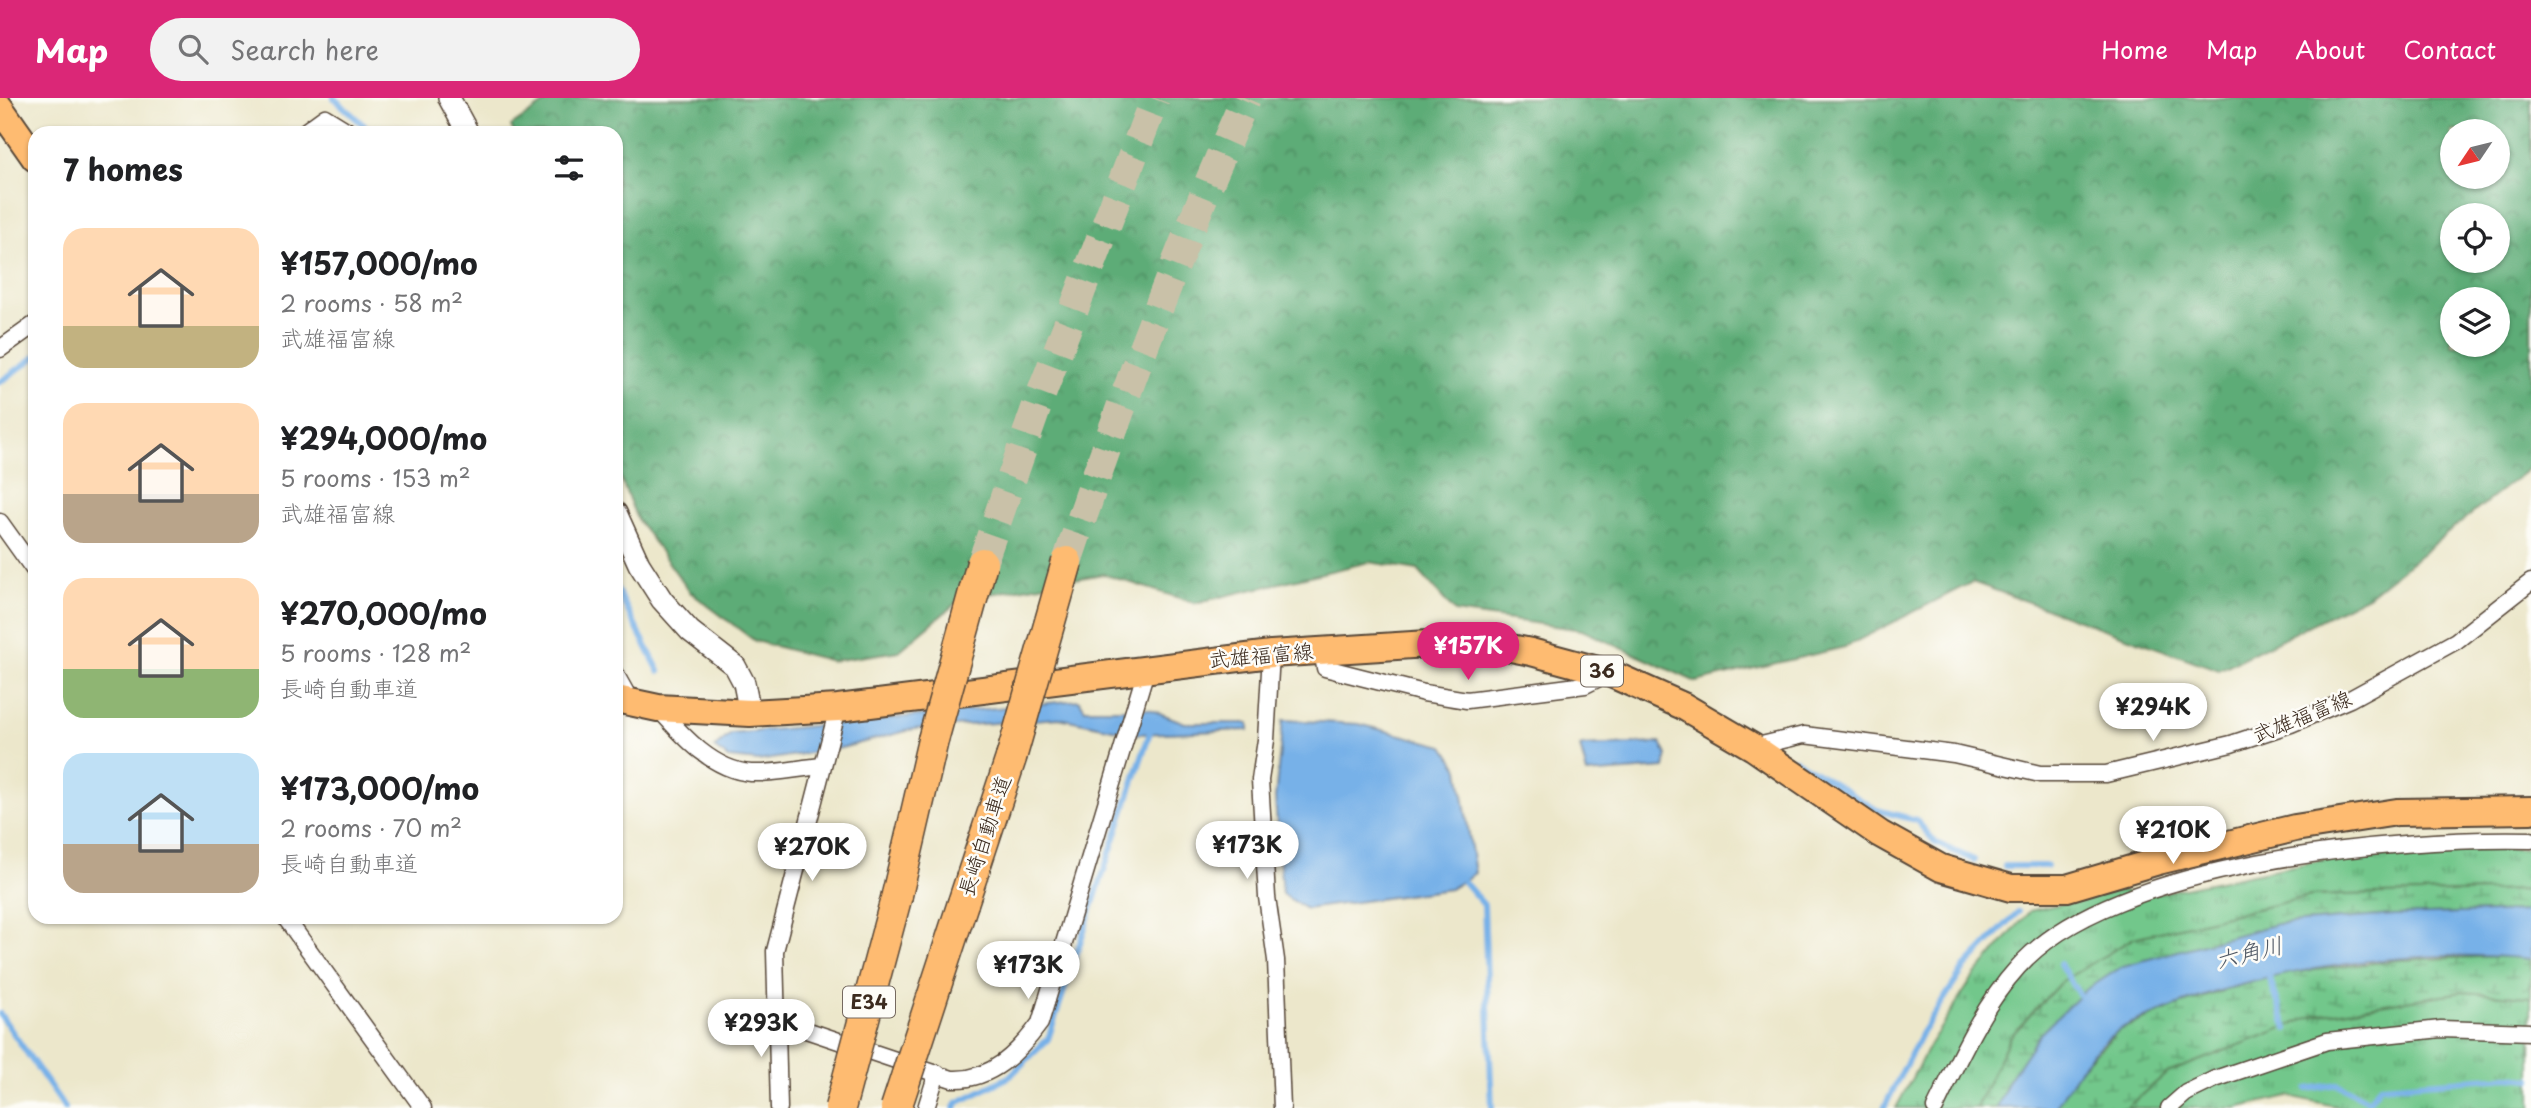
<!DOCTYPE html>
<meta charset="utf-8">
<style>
body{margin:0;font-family:"Playpen Sans","Klee One",sans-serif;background:#f2f2f2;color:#202124;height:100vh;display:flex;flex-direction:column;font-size:26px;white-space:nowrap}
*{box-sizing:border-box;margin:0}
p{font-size:23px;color:#757577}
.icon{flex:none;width:38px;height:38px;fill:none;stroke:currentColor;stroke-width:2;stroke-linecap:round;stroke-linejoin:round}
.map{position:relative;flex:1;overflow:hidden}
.drawer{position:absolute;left:28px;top:28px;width:595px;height:798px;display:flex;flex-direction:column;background:#fff;border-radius:21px;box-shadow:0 2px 5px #0004}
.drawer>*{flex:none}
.needle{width:46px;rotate:235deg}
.tools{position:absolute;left:2440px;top:21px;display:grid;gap:14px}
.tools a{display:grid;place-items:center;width:70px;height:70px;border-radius:50%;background:#fff;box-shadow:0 2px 5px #0004;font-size:35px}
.price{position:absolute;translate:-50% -60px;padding:0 16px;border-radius:24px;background:#fff;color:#222;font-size:23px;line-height:46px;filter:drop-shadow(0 2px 4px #0008)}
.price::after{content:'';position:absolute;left:50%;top:42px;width:21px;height:16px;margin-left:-10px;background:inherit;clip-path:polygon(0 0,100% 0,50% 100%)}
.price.selected{background:#db2777;color:#fff}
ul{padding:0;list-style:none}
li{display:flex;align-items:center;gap:21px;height:175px;padding:0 35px}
li span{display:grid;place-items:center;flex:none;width:196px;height:140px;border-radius:21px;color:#555}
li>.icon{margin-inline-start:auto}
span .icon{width:84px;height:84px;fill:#fffc;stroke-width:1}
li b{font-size:30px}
h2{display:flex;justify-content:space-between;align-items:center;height:84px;padding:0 35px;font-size:30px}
header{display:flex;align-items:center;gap:42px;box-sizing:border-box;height:98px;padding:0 35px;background:#db2777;color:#fff}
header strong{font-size:33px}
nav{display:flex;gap:38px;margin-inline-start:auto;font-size:24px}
.search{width:490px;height:63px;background:#f2f2f2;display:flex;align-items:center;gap:18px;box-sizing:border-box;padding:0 24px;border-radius:38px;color:#757577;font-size:26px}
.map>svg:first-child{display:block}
.grass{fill:url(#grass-tufts);stroke:#567854;stroke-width:2}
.forest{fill:url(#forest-crowns);stroke:#4c6b4a;stroke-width:2;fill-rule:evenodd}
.wetland{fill:url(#wetland-marsh);stroke:#567854;stroke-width:2}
.water{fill:#77b1e8;stroke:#596e83;stroke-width:2}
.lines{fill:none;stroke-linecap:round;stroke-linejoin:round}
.stream{stroke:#77b1e8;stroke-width:6}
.motorway-tunnel{stroke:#c9c1a8;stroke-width:30;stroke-dasharray:30 15;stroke-linecap:butt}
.minor-casing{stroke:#564638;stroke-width:19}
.tertiary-casing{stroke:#564638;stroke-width:24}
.primary-casing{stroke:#564638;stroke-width:30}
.motorway-casing{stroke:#564638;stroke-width:33}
.minor{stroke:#fff;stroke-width:16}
.tertiary{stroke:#fff;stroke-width:21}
.primary{stroke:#febb71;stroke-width:26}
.motorway{stroke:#febb71;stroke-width:30}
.motorway-bridge-casing{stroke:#564638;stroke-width:33;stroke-linecap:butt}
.motorway-bridge{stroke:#febb71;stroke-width:30}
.labels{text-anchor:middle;stroke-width:5;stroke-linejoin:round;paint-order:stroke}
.shield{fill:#fdfcf7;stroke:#75695f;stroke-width:2}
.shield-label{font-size:19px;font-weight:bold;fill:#3b2a1e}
.street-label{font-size:21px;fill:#3b2a1e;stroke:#fdfcf7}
.water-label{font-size:23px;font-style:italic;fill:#505965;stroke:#fdfcf7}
</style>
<header>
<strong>Map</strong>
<div class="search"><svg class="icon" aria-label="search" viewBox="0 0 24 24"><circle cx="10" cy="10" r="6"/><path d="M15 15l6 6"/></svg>Search here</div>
<nav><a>Home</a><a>Map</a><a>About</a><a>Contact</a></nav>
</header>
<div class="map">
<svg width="2531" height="1010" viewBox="0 0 2531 1010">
<defs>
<pattern id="grass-tufts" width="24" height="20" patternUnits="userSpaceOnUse" patternTransform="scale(1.75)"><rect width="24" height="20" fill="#72c78b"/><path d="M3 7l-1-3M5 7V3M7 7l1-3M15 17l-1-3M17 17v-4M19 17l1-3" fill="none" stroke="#5fa271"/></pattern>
<pattern id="forest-crowns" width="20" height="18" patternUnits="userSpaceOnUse" patternTransform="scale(1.75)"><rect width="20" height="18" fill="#5dac77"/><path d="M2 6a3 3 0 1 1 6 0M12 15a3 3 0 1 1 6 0" fill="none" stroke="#4e8c61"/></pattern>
<pattern id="wetland-marsh" width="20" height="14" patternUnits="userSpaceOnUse" patternTransform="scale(1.75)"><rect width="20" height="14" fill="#72c78b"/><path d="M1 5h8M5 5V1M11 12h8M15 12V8" fill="none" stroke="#5fa271"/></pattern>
</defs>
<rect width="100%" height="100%" fill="#fdfcf7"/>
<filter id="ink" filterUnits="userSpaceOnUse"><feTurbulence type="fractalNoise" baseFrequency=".0143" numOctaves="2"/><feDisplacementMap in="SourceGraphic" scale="14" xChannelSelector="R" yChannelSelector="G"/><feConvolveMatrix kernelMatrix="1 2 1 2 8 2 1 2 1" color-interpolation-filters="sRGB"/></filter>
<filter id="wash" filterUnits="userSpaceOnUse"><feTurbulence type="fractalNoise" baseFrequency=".00686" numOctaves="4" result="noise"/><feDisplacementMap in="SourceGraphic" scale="28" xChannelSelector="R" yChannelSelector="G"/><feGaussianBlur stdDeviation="1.57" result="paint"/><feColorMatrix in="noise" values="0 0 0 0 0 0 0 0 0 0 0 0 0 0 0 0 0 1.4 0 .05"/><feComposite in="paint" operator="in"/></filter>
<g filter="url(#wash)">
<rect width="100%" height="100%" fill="#ece7cb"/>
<path class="grass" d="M 2479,751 L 2531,751 L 2531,792 L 2311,798 L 2134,840 L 2061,884 L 2010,939 L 1976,1010 L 1896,1010 L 1930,946 L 1974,878 L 2030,813 L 2122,792 L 2140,799 L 2342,758 Z
M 2462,894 L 2531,899 L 2531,1010 L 2344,1010 L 2289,998 L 2236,1010 L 2126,1010 L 2167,975 L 2316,917 Z"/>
<path class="forest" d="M 552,0 L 2531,0 L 2531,369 L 2368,498 L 2219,572 L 1972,484 L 1845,549 L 1696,584 L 1582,532 L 1455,514 L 1418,472 L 1369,464 L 1195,505 L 1103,476 L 961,501 L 899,553 L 832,563 L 755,543 L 690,494 L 637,421 L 616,369 L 616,35 L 514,35 L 511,28 ZM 2452,33 L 2497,33 L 2497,79 L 2452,79 ZM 2452,117 L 2497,117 L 2497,163 L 2452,163 ZM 2452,201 L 2497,201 L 2497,247 L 2452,247 Z"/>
<path class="wetland" d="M 2531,792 L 2531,813 L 2394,817 L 2277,826 L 2009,982 L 1997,1010 L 1976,1010 L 2010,939 L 2061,884 L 2134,840 L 2311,798 Z
M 2504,858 L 2531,861 L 2531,899 L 2462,894 L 2316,917 L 2167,975 L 2126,1010 L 2055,1010 L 2077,973 L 2119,932 L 2179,907 L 2273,877 L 2398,862 Z"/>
<path class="water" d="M 1079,602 L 1085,611 L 1149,611 L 1185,625 L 1249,625 L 1249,632 L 1137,636 L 1059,620 L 914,631 L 841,650 L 758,663 L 729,660 L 714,650 L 731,636 Z
M 1283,622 L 1359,626 L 1444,648 L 1459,671 L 1475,775 L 1450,791 L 1306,811 L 1282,796 L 1275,700 Z
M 1661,645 L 1667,657 L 1664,670 L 1587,676 L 1580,648 Z
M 2531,813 L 2531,861 C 2416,850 2270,869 2163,913 C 2149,919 2131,923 2119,932 C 2091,950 2072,982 2055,1010 L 1997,1010 L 2009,982 L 2040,936 L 2083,894 L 2123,868 L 2277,826 L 2394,817 Z"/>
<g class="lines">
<path class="stream" d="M 334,0 L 372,35
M 0,284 L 35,259
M 616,490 L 659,573
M 1794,661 L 1877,712 L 1916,722 L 1936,745 L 1974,762
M 2005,768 L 2047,768
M 1464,784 L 1484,807 L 1492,1010
M 2060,866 L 2083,903
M 2267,873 L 2287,931
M 0,916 L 65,1010
M 2308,991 L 2338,986 L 2369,1003 L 2380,988 L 2508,979 L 2531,981
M 955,1010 L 957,1005 L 1009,979 L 1048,941 L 1151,631
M 1884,1010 L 1921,936 L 1965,869 L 2018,814"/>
</g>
</g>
<g filter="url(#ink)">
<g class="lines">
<path class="motorway-tunnel" d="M 1067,464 C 1120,306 1178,152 1246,0
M 982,465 L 1039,302 L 1155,0"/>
<g class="minor-casing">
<path id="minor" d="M 303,35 L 325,19 L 351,35
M 0,251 L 35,226
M 0,424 L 35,473
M 1322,552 L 1325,570 L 1424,595 L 1467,602 L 1585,587 L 1609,575
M 1271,556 L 1266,642 L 1260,682 L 1267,799 L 1276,862 L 1282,1010
M 616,577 L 631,604
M 658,610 C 682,637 712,672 751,675 C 774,676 799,670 822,668
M 1753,649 L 1804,637 L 1954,656 L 2040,676 L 2106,676 L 2231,646 L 2291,626 L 2350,601 L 2456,543 L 2531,484
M 285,819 L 423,1010
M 779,912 L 786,922 L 797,929 L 952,981 C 991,983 1019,954 1040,925 L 1147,569
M 779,1010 L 775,853 L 838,610
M 926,1010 L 937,975
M 1935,1010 C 1959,961 1981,910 2018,869 C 2112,763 2396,739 2531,742
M 2169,1010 L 2186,995 L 2215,981 L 2327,943 L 2441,931 L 2531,934"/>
</g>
<g class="tertiary-casing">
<path id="tertiary" d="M 449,0 L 468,35
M 616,415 L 639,466 L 662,502 L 690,533 L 735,568 L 744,585 L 750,615"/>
</g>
<g class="primary-casing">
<path id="primary" d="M 0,10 L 35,60
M 616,601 L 658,610 L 750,615 L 838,610 L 1271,556 L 1475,543 L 1531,554 L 1609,575 L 1683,608 L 1753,649 L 1880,736 L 1941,770 L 2011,790 L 2067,790 L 2158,763 L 2295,730 L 2397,714 L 2531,712"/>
</g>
<g class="motorway-casing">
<path id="motorway" d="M 897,797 L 933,642
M 963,805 L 1011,660"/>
</g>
<use href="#minor" class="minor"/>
<use href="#tertiary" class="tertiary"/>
<use href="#primary" class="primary"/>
<use href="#motorway" class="motorway"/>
<g class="motorway-bridge-casing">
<path id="motorway-bridge" d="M 933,642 L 982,465
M 1011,660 L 1067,464
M 840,1010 L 897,797
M 896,1010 L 963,805"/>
</g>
<use href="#motorway-bridge" class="motorway-bridge"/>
</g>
</g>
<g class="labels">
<g class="shield">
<rect x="1581" y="557.5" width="42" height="31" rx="5"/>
<rect x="843" y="888.5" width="52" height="31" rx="5"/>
</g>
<g class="shield-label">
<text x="1602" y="580">36</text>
<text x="869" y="911">E34</text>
</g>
<g class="street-label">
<text transform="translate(1261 558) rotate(-5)" y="7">武雄福富線</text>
<text transform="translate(2302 619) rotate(-22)" y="7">武雄福富線</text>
<text transform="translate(985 738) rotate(-72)" y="7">長崎自動車道</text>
</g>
<g class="water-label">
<text transform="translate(2249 855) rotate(-14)" y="8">六角川</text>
</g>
</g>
</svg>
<div class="tools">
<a><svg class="needle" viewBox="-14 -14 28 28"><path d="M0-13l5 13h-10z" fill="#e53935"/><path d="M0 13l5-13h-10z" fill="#757577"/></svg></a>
<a><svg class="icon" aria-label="locate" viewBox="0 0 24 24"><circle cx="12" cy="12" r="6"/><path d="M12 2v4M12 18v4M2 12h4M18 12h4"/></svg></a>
<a><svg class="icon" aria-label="layers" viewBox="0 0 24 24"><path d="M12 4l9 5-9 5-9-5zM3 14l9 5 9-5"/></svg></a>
</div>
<b class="price selected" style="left:1468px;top:584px">¥157K</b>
<b class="price" style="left:2153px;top:645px">¥294K</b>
<b class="price" style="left:2173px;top:768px">¥210K</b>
<b class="price" style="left:1247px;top:783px">¥173K</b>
<b class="price" style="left:812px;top:785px">¥270K</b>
<b class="price" style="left:1028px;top:903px">¥173K</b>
<b class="price" style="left:761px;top:961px">¥293K</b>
<section class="drawer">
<h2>7 homes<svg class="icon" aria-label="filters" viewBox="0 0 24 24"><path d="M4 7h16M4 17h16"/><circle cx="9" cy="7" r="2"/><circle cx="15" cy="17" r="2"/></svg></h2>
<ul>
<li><span style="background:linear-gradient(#ffd9b3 70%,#c2b280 0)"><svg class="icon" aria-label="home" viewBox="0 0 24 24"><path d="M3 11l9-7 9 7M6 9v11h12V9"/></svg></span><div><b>¥157,000/mo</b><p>2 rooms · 58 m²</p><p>武雄福富線</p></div></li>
<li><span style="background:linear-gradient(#ffd9b3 65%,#b9a48a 0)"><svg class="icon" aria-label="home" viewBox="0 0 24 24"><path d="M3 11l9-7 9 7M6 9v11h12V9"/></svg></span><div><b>¥294,000/mo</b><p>5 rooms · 153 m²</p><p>武雄福富線</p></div></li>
<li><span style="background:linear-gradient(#ffd9b3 65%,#8fb573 0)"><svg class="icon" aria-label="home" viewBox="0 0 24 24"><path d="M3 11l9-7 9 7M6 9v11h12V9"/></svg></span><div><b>¥270,000/mo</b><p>5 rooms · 128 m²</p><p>長崎自動車道</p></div></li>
<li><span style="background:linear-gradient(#bfe0f5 65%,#b9a48a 0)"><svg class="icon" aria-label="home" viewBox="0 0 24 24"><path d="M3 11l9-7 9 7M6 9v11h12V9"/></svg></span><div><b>¥173,000/mo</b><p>2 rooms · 70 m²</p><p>長崎自動車道</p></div></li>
</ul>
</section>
</div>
